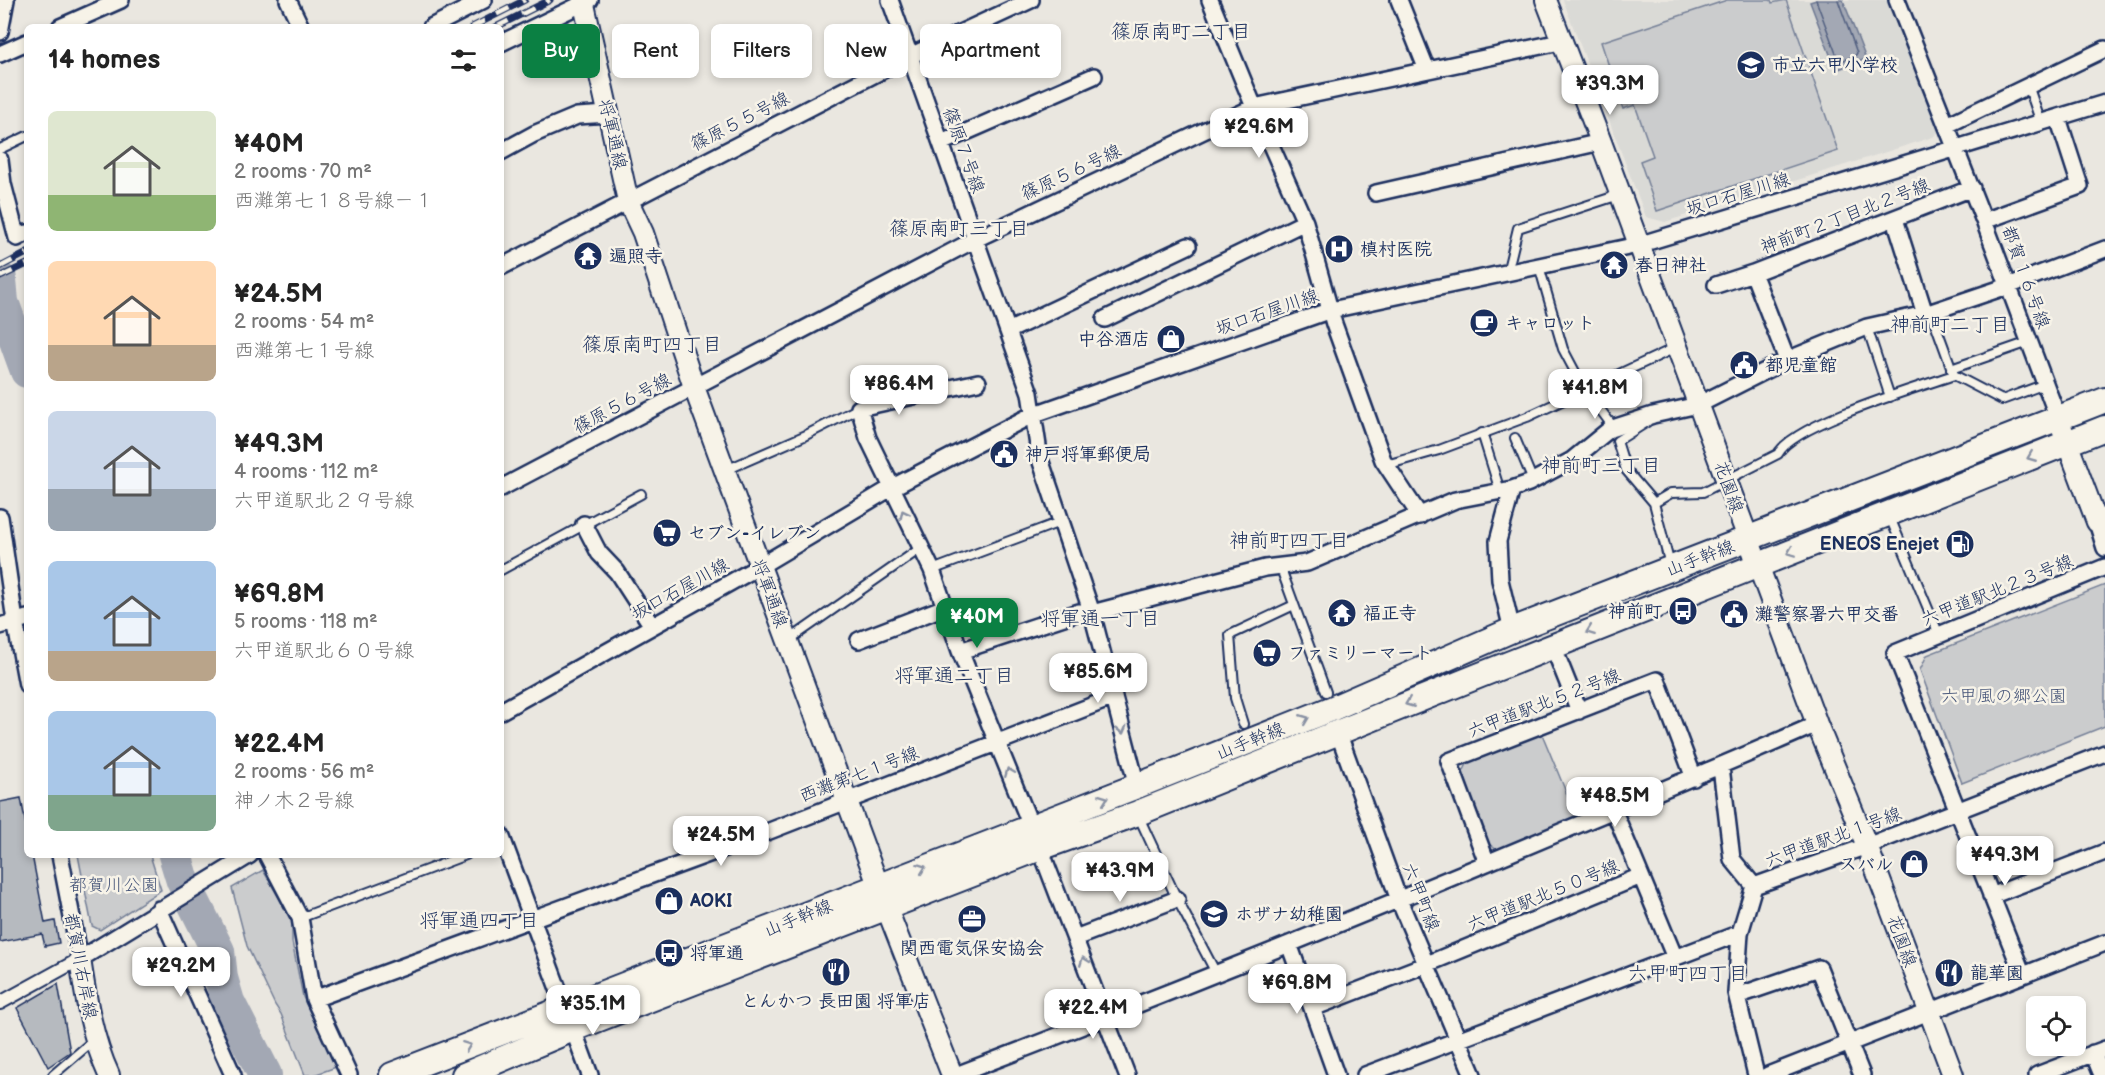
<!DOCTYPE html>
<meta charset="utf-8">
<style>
body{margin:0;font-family:"Balsamiq Sans","Klee One",sans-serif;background:#f2f2f2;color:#222;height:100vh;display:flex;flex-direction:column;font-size:22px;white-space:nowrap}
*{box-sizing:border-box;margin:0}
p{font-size:20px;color:#767676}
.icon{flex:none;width:33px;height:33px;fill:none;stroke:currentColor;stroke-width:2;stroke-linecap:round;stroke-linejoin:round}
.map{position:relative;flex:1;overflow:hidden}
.details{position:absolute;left:24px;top:24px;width:480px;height:834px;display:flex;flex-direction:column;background:#fff;border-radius:9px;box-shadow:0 3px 9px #0003}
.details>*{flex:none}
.hud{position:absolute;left:522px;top:24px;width:570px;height:54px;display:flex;gap:12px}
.controls{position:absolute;left:2026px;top:996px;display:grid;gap:12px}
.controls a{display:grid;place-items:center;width:60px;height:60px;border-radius:9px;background:#fff;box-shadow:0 3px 9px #0003;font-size:30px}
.price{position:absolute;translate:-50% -51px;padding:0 14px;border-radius:12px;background:#fff;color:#222;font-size:20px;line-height:39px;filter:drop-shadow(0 2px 3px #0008)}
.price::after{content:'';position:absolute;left:50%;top:36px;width:18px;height:14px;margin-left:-9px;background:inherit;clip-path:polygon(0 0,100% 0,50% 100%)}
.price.selected{background:#0b8043;color:#fff}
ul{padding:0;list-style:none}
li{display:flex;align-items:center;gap:18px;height:150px;padding:0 24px}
li span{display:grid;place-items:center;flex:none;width:168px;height:120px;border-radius:9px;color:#555}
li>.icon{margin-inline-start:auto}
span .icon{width:72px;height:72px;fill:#fffc;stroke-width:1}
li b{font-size:26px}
h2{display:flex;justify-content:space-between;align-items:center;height:72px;padding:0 24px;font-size:26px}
.tag{padding:0 21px;border-radius:9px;background:#fff;box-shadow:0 3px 9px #0003;font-size:21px;line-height:54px}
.tag.selected{background:#0b8043;color:#fff}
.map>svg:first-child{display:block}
.built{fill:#dadad6}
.green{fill:#cbcccd;stroke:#737e96;stroke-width:1.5}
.water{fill:#a3a8b4;stroke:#6d7892;stroke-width:1.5}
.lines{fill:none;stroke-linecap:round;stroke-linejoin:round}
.shore{stroke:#515f80;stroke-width:1.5}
.river{stroke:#a3a8b4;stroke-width:34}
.building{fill:#b6babf;stroke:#1b2f5e;stroke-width:1.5}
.service-casing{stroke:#1b2f5e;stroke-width:12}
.pedestrian-casing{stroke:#1b2f5e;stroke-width:16}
.minor-casing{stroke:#1b2f5e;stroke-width:20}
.tertiary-casing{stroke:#1b2f5e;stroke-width:24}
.primary-casing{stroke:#1b2f5e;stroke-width:28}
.service{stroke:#f7f3e8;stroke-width:8}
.pedestrian{stroke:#f7f3e8;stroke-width:12}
.minor{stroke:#f7f3e8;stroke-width:15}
.tertiary{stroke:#f7f3e8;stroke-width:20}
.primary{stroke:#f7f3e8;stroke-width:24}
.rail-casing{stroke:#1b2f5e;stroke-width:7}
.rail{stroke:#f7f3e8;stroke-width:4.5;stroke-dasharray:14;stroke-linecap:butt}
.oneway{stroke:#8991a3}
.labels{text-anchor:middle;stroke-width:5;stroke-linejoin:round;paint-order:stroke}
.poi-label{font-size:18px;font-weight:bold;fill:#1b2f5e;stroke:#f7f3e8;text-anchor:start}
.street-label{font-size:18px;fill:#1b2f5e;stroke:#f7f3e8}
.park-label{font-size:18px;fill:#47567a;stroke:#f7f3e8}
.neighbourhood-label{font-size:20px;fill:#1b2f5e;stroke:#f7f3e8}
</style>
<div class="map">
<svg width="2105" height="1075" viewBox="0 0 2105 1075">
<rect width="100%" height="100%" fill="#eae7e0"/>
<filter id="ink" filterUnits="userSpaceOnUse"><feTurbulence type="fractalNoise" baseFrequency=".0167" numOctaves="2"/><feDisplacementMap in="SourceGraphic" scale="12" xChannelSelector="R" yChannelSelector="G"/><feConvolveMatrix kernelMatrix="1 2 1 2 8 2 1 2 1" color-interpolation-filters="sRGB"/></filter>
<g filter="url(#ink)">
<path class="built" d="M 1563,0 L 1888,0 L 1940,130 L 1933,137 L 1665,222 L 1646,217 Z"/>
<path class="green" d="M 1727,0 L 1771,0 L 1772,3 L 1786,0 L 1838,151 L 1657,211 L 1640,161 L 1653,156 L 1635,105 L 1623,109 L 1601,42 Z
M 2105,585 L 2105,726 L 1962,783 L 1920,670 L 1927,655 Z
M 1542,734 L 1578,821 L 1501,853 L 1489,844 L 1462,774 L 1468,762 Z
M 78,855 L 150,855 L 161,890 L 100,930 L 92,926 Z
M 263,870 L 292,920 L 292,942 L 303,997 L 336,1067 L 314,1075 L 305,1075 L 281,1014 L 275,1005 L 247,946 L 232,888 Z"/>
<path class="water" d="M 1816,0 L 1843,0 L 1866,59 L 1836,70 L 1810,2 Z"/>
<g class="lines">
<path class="shore" d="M 1816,0 L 1838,59 L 1841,61 L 1855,56 L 1857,53 L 1838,0"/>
<path class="river" d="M 0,279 L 2,302 L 27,371
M 175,855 L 183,881 L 218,951 L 221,978 L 228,1002 L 265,1075"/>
</g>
<path class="building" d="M 21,798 L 27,831 L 27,855 L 32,855 L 45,923 L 55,921 L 59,943 L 45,946 L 42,934 L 0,942 L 0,802 Z
M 58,984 L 70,1052 L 48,1067 L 17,1008 Z"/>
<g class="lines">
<g class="service-casing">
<path id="service" d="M 2028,85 L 2041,123
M 0,149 L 27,136
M 1539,266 L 1563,349 L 1582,385 L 1614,428
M 1507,273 L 1518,228 L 1619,195
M 1931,312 L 1954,375 L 2002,400 L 2045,384
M 1867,327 L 1890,397
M 1951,369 L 2029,342
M 1647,422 L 1617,441 L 1626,470 L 1654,503 L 1670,565
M 1482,433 L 1500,491
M 1515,438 L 1533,481
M 1386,465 L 1439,450 L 1527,417 L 1675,348
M 726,470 L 804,436 L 859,408
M 1654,503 L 1671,493 L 1703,492 L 1778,454 C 1793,424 1919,387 1954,375
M 1889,515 L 1939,635
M 1280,566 L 1326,692
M 501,570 L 641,494
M 932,570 L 1060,522
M 789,640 L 921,548
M 1243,724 L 1235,698 L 1230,635 L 1294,605
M 1138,815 L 1177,899 L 1216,973
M 300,918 L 466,855
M 53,1075 L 95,1039"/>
</g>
<g class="pedestrian-casing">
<path id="pedestrian" d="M 0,1003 L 80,959"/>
</g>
<g class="minor-casing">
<path id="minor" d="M 288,0 L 301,27
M 890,0 L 1030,393 L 1040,459 L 1092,613 L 1137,786
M 1210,0 L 1254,107 L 1305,222 L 1334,324 L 1383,460 L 1420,516
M 1399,0 L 1427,70
M 1897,0 L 1984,221 L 2058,418
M 60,27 L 121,0
M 431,27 L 484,0
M 0,32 L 6,0
M 501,43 L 590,0
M 0,54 L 27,42
M 1947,125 L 2105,49
M 941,143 L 1094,76
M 501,152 L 534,134 L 577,116 L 609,114
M 0,160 L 3,184 L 17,238 L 27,233
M 1376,193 L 1601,142
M 1895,219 L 1925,314
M 1984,221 L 2080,186 L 2058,118
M 501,267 L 910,56 L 1031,0
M 1716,285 L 1753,273
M 1105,319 L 1305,222
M 1008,331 L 1188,246
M 1787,360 L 1753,273 L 1972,188
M 978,382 L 859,408 L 868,438 L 932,570 L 960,651 L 1031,826
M 501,488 L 976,239 L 1254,107 L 1560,42
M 1512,489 L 1498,541 L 1500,580 L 1512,630
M 0,517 L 15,621 L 27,685
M 2105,519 L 2097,522 L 2105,548
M 584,524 L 599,553 L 617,572 L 652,626
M 0,626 L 27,618
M 859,640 L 945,607
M 1553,646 L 1579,711
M 960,651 L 1079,612 L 1092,613 L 1265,568 L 1307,563 L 1455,500 L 1512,489 L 1529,483 L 1572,460 L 1610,429 L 1653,415 L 1698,405 L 1787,360 L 1867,327 L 1925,314 L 2008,286 L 2105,249
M 501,711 L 760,566 L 891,488 L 1032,415 L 1331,310 L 1638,245 L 2105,103
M 1338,732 L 1399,900 L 1473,1075
M 1721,767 L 1732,859 L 1754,886
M 1614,811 L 1675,958
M 501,835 L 590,1075
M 1040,848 L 1127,1075
M 60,855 L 80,959 L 250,855
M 267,855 L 300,918 L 314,999 L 349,1075
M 1487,863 L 1449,761 L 1657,680 L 1694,778
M 1991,896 L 2105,852
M 159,909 L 233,1075
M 1075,938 L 1177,899
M 1289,944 L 1336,1075
M 2023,975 L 1895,653 L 2105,567
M 1737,996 L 1819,968 L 1862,1075
M 314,999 L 736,844 L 1114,697
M 1313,1008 L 1427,964 L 1641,876
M 2093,1053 L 2102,1075
M 956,1075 C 1160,997 1362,916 1563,831 C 1648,796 1733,761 1817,724
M 1365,1075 L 1740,933
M 1756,1075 L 1736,993 L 1740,933 L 1754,886 L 1867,846 L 2105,753
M 1768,1075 L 2105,943
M 2037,1075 L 2105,1049"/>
</g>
<g class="tertiary-casing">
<path id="tertiary" d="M 583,0 L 628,201 L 643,233 L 694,387 L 760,566 L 887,909 L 952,1075
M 1546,0 L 1601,142 L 1817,724 L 1867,846 L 1953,1075
M 2062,429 L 2097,522
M 80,959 C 86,999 92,1038 109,1075"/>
</g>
<g class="primary-casing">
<path id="primary" d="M 392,1075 L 1137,786 L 1331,709 L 1512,630 L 2105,400
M 464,1075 L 573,1029 L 1040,848 L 1138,813 L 1478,676 L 2105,428"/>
</g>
<use href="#service" class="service"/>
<use href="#pedestrian" class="pedestrian"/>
<use href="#minor" class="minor"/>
<use href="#tertiary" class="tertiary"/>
<use href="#primary" class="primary"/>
<g class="rail-casing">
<path id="rail" d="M 472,27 L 525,0
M 496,27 L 550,0
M 0,267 L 27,253
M 0,277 L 27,264"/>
</g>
<use href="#rail" class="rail"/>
</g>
<defs><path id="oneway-chevron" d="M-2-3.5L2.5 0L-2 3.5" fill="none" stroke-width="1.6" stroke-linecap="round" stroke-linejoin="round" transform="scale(1.5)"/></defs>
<g class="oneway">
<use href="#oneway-chevron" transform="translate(2031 457) rotate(158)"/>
<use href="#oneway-chevron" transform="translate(904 514) rotate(-116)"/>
<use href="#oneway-chevron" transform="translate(1791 552) rotate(158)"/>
<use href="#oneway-chevron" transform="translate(1590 631) rotate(159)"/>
<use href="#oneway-chevron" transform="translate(1409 703) rotate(158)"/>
<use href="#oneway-chevron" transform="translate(1305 719) rotate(-22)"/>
<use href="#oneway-chevron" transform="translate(1122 730) rotate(75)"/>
<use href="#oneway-chevron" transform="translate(1009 772) rotate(-112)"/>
<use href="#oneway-chevron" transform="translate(1104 799) rotate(-21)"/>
<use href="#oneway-chevron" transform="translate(922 868) rotate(-21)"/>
<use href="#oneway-chevron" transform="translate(1084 961) rotate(-111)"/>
<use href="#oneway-chevron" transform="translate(467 1046) rotate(-21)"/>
</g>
</g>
<defs>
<g id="school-disc" transform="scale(1.5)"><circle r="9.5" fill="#1b2f5e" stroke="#f7f3e8"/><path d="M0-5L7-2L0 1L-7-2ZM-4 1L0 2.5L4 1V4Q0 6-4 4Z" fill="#fff"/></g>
<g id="hospital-disc" transform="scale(1.5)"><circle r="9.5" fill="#1b2f5e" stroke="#f7f3e8"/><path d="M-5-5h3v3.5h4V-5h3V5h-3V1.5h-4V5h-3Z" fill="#fff"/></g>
<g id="temple-disc" transform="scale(1.5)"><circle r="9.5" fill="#1b2f5e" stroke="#f7f3e8"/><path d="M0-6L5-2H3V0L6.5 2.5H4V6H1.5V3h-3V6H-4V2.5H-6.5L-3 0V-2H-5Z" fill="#fff"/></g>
<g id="cafe-disc" transform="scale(1.5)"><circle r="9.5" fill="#1b2f5e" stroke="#f7f3e8"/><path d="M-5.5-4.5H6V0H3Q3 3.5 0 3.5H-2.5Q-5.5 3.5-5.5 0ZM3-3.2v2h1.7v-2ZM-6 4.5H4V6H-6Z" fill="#fff"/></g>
<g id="shop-disc" transform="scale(1.5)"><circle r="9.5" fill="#1b2f5e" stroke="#f7f3e8"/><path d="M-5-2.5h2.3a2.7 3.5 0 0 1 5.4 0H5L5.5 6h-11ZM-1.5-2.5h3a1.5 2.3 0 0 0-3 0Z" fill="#fff"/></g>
<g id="civic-disc" transform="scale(1.5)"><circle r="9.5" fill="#1b2f5e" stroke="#f7f3e8"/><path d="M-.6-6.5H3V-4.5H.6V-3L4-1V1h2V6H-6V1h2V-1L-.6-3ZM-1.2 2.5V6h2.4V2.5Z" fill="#fff"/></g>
<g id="supermarket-disc" transform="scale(1.5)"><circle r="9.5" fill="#1b2f5e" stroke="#f7f3e8"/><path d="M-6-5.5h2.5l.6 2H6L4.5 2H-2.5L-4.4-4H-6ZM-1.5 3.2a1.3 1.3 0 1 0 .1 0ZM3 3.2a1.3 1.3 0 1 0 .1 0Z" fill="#fff"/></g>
<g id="fuel-disc" transform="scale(1.5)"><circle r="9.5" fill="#1b2f5e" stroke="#f7f3e8"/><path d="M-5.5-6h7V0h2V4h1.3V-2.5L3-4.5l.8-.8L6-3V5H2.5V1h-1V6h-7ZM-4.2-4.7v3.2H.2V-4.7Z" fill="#fff"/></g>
<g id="bus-disc" transform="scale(1.5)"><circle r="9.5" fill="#1b2f5e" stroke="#f7f3e8"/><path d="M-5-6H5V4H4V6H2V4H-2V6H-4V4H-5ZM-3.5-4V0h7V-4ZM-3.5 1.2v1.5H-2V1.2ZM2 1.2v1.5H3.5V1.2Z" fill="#fff"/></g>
<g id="office-disc" transform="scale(1.5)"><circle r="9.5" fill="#1b2f5e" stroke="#f7f3e8"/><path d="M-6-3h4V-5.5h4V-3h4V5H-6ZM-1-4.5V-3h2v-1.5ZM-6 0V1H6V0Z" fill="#fff"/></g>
<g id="restaurant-disc" transform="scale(1.5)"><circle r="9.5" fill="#1b2f5e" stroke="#f7f3e8"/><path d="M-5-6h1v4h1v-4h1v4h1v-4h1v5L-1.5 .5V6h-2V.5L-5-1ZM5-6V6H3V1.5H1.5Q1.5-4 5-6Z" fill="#fff"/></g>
</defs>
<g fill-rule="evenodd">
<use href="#school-disc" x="1751" y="65"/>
<use href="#hospital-disc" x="1339" y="249"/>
<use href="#temple-disc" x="588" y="256"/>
<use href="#temple-disc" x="1614" y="265"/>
<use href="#cafe-disc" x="1484" y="323"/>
<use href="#shop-disc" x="1171" y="339"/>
<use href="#civic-disc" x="1744" y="365"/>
<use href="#civic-disc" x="1004" y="454"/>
<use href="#supermarket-disc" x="667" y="533"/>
<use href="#fuel-disc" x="1960" y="544"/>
<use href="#bus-disc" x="1683" y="611"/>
<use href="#temple-disc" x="1342" y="613"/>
<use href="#civic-disc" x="1734" y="614"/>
<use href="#supermarket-disc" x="1267" y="653"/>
<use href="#shop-disc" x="1914" y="864"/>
<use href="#shop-disc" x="669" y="901"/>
<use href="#school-disc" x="1214" y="914"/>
<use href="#office-disc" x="972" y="919"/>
<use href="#bus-disc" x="669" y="953"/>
<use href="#restaurant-disc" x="836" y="972"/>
<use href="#restaurant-disc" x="1949" y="973"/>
</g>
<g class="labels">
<g class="poi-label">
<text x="1772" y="71">市立六甲小学校</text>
<text x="1360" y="255">槙村医院</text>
<text x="609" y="262">遍照寺</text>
<text x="1635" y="271">春日神社</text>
<text x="1505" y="329">キャロット</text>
<text x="1150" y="345" text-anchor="end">中谷酒店</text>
<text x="1765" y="371">都児童館</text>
<text x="1025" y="460">神戸将軍郵便局</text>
<text x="688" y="539">セブン-イレブン</text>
<text x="1939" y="550" text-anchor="end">ENEOS Enejet</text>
<text x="1662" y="617" text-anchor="end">神前町</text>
<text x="1363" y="619">福正寺</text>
<text x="1755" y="620">灘警察署六甲交番</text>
<text x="1288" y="659">ファミリーマート</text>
<text x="1893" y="870" text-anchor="end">スバル</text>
<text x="690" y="907">AOKI</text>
<text x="1235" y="920">ホザナ幼稚園</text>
<text x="972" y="954" text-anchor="middle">関西電気保安協会</text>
<text x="690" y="959">将軍通</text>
<text x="1970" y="979">龍華園</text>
<text x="836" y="1007" text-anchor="middle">とんかつ 長田園 将軍店</text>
</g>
<g class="street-label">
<text transform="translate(740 121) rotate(-27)" y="6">篠原５５号線</text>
<text transform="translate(613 134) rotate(77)" y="6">将軍通線</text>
<text transform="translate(964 150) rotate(70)" y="6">篠原７号線</text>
<text transform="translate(1071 172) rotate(-25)" y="6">篠原５６号線</text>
<text transform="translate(1738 194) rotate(-17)" y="6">坂口石屋川線</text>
<text transform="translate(1845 216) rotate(-21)" y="6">神前町２丁目北２号線</text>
<text transform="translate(2026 277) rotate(70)" y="6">都賀１６号線</text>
<text transform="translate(1267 312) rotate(-19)" y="6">坂口石屋川線</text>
<text transform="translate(622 403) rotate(-28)" y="6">篠原５６号線</text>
<text transform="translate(1729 487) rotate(70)" y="6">花園線</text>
<text transform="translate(1700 558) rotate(-21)" y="6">山手幹線</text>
<text transform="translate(680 589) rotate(-29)" y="6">坂口石屋川線</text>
<text transform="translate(1997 590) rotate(-22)" y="6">六甲道駅北２３号線</text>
<text transform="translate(770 593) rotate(70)" y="6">将軍通線</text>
<text transform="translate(1544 703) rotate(-21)" y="6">六甲道駅北５２号線</text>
<text transform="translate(1250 741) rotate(-22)" y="6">山手幹線</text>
<text transform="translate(859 774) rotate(-21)" y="6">西灘第七１号線</text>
<text transform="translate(1833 837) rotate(-20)" y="6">六甲道駅北１号線</text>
<text transform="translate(1543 895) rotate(-22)" y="6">六甲道駅北５０号線</text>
<text transform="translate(1421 897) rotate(68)" y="6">六甲町線</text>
<text transform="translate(798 918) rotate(-22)" y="6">山手幹線</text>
<text transform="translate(1902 941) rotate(70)" y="6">花園線</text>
<text transform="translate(81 966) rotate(79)" y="6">都賀川右岸線</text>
</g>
<g class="park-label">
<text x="2004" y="702">六甲風の郷公園</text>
<text x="114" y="891">都賀川公園</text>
</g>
<g class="neighbourhood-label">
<text x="1181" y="38">篠原南町二丁目</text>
<text x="959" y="235">篠原南町三丁目</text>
<text x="1950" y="331">神前町二丁目</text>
<text x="652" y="351">篠原南町四丁目</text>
<text x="1601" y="472">神前町三丁目</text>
<text x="1289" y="547">神前町四丁目</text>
<text x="1100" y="625">将軍通一丁目</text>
<text x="954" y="682">将軍通二丁目</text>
<text x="479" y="927">将軍通四丁目</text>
<text x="1688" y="980">六甲町四丁目</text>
</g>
</g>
</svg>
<div class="controls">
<a><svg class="icon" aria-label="locate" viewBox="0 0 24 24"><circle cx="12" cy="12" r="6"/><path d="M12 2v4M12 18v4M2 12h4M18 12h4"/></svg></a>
</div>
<b class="price" style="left:1610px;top:116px">¥39.3M</b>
<b class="price" style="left:1259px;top:159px">¥29.6M</b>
<b class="price" style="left:899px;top:416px">¥86.4M</b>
<b class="price" style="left:1595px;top:420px">¥41.8M</b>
<b class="price selected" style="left:977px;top:649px">¥40M</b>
<b class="price" style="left:1098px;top:704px">¥85.6M</b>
<b class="price" style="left:1615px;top:828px">¥48.5M</b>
<b class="price" style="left:721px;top:867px">¥24.5M</b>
<b class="price" style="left:2005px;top:887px">¥49.3M</b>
<b class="price" style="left:1120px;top:903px">¥43.9M</b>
<b class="price" style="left:181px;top:998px">¥29.2M</b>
<b class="price" style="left:1297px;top:1015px">¥69.8M</b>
<b class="price" style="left:593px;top:1036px">¥35.1M</b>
<b class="price" style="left:1093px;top:1040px">¥22.4M</b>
<div class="hud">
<a class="tag selected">Buy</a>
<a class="tag">Rent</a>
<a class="tag">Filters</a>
<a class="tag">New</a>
<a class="tag">Apartment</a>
</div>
<section class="details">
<h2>14 homes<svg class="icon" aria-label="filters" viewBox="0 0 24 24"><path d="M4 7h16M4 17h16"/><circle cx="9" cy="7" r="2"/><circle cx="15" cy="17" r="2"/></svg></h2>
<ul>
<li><span style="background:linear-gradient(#dfe7d0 70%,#8fb573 0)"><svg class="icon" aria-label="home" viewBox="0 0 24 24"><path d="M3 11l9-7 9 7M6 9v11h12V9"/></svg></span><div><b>¥40M</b><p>2 rooms · 70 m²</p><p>西灘第七１８号線－１</p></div></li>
<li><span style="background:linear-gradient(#ffd9b3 70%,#b9a48a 0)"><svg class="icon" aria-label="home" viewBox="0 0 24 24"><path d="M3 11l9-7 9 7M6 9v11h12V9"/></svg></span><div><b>¥24.5M</b><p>2 rooms · 54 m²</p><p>西灘第七１号線</p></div></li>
<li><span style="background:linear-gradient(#c9d6e8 65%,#9aa5b1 0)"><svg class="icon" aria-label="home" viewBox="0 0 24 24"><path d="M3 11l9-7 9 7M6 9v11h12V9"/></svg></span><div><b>¥49.3M</b><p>4 rooms · 112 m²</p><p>六甲道駅北２９号線</p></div></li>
<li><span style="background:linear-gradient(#a9c7e8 75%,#b9a48a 0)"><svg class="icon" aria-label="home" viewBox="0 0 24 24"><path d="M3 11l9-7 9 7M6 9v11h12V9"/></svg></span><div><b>¥69.8M</b><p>5 rooms · 118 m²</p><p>六甲道駅北６０号線</p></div></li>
<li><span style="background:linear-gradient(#a9c7e8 70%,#7fa58c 0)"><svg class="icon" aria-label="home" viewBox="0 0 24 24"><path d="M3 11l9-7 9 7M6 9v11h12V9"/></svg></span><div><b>¥22.4M</b><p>2 rooms · 56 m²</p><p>神ノ木２号線</p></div></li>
</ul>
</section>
</div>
